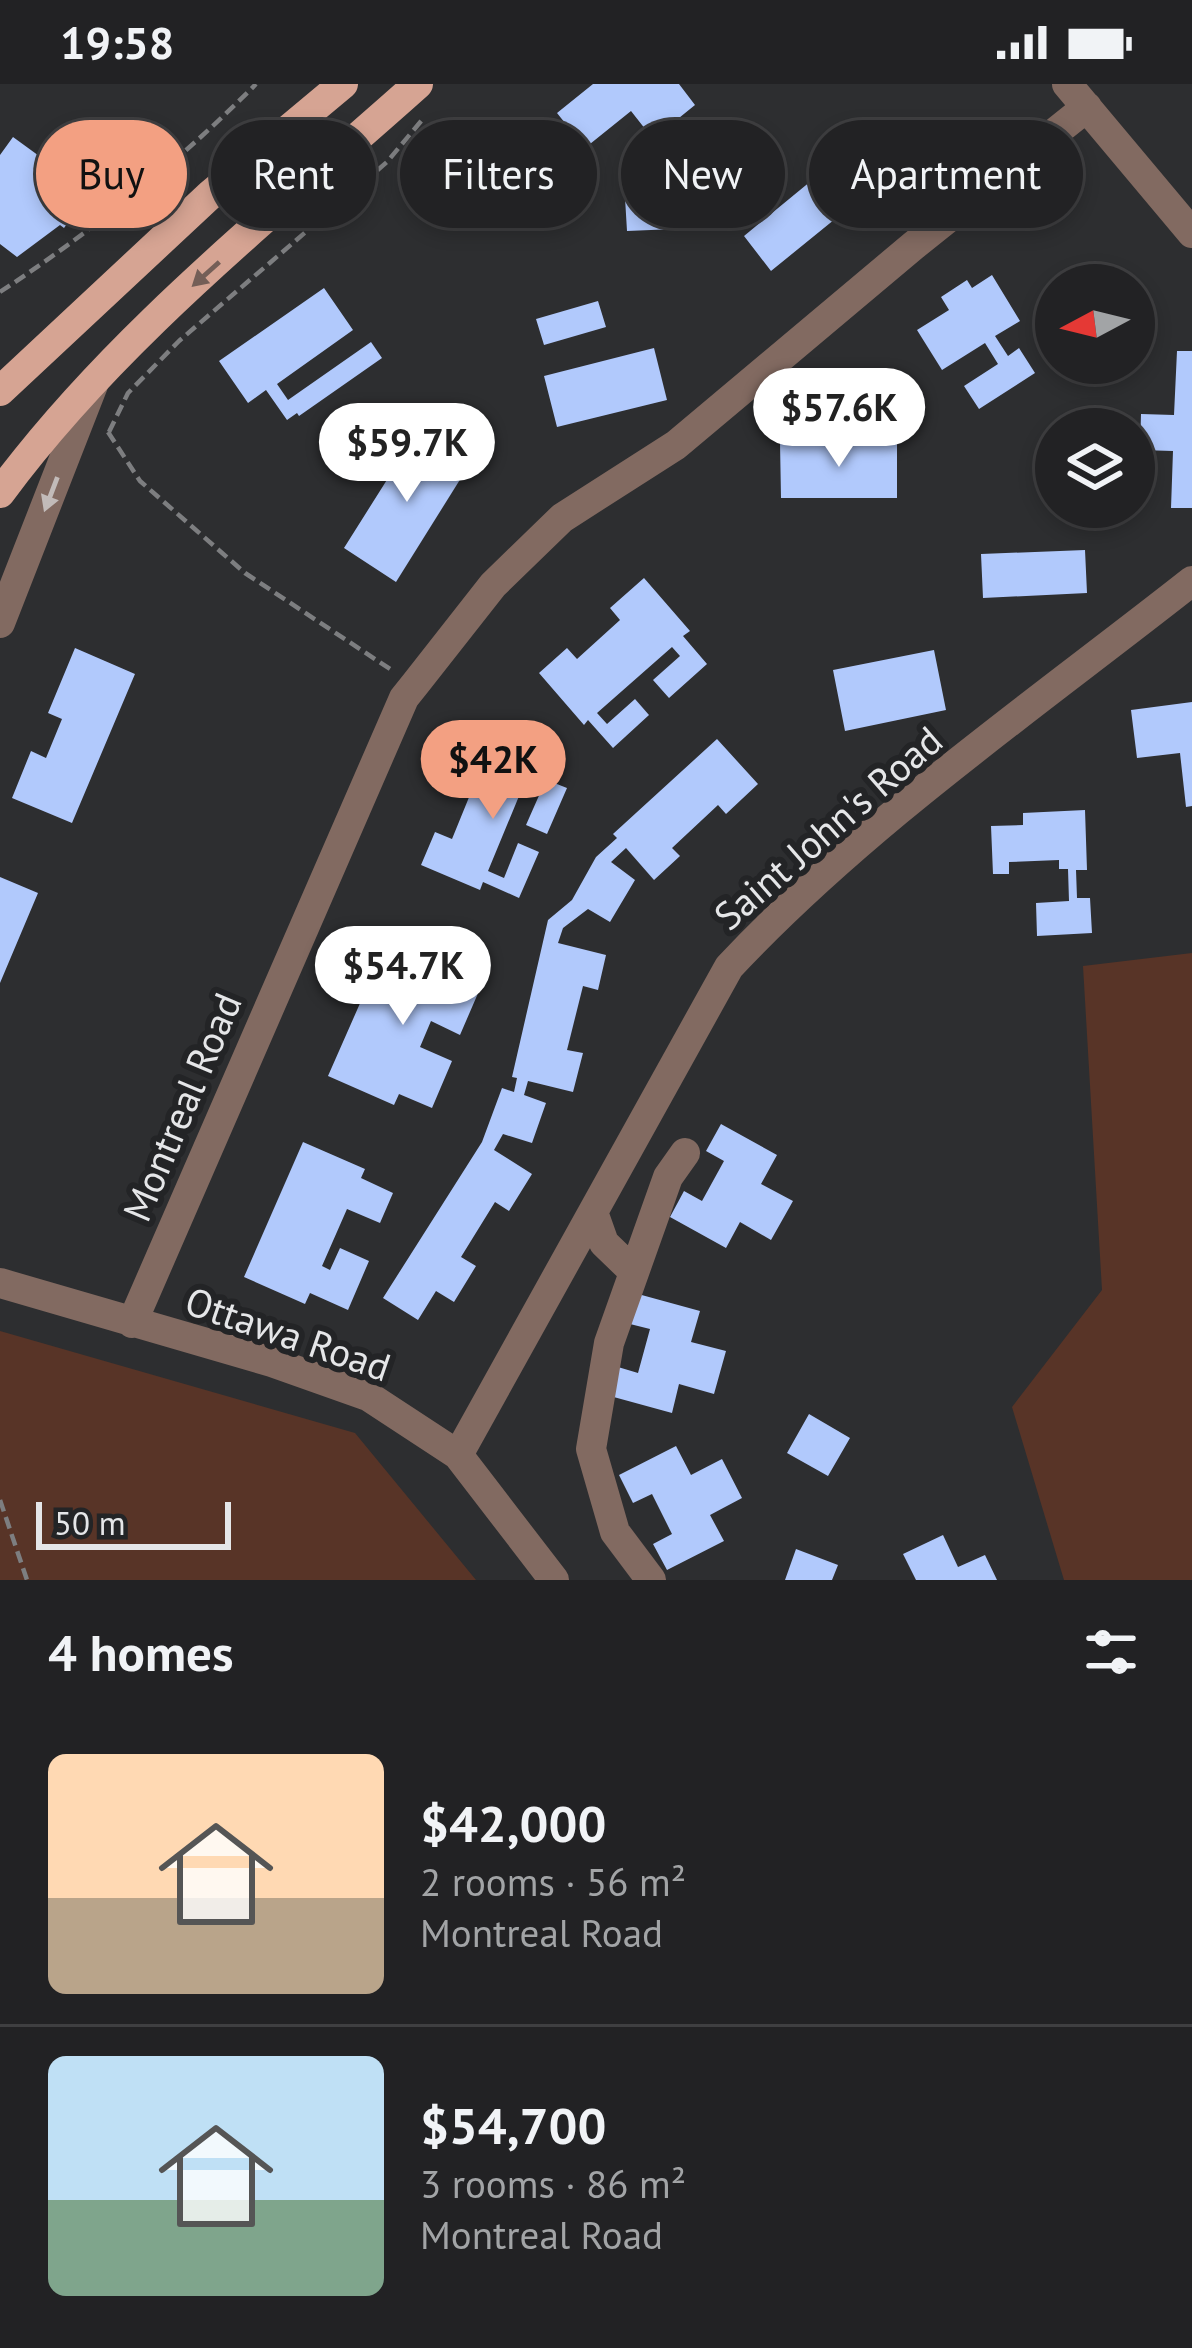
<!DOCTYPE html>
<meta charset="utf-8">
<style>
body{margin:0;font-family:"PT Sans",sans-serif;background:#2a2a2c;color:#f1f3f6;height:100vh;display:flex;flex-direction:column;font-size:45px;white-space:nowrap}
*{box-sizing:border-box;margin:0}
p{font-size:39px;color:#a2a4a6}
.icon{flex:none;width:66px;height:66px;fill:none;stroke:currentColor;stroke-width:2;stroke-linecap:round;stroke-linejoin:round}
.map{position:relative;height:1496px;overflow:hidden}
.sheet{display:flex;flex-direction:column;background:#222224;flex:1}
.sheet>*{flex:none}
.banner{position:absolute;left:36px;top:36px;width:1122px;height:108px;display:flex;gap:24px}
.needle{width:78px;rotate:263deg}
.buttons{position:absolute;left:1035px;top:180px;display:grid;gap:24px}
.buttons a{display:grid;place-items:center;width:120px;height:120px;border-radius:50%;background:#222224;box-shadow:0 6px 18px #0003,0 0 0 3px #3f3f41;font-size:60px}
.scale{position:absolute;left:36px;bottom:30px;width:195px;box-sizing:border-box;padding-left:12px;border:6px solid #e5e6e8;border-top:0;font-size:33px;line-height:42px;white-space:nowrap;color:#e5e6e8;-webkit-text-stroke:9px #232426;paint-order:stroke}
.price{position:absolute;translate:-50% -102px;padding:0 27px;border-radius:42px;background:#fff;color:#222;font-size:39px;line-height:78px;filter:drop-shadow(0 3px 6px #0008)}
.price::after{content:'';position:absolute;left:50%;top:72px;width:36px;height:27px;margin-left:-18px;background:inherit;clip-path:polygon(0 0,100% 0,50% 100%)}
.price.on{background:#f3a082;color:#111}
ul{padding:0;list-style:none}
li{display:flex;align-items:center;gap:36px;height:300px;padding:0 48px}
li+li{border-top:3px solid #3f3f41}
li span{display:grid;place-items:center;flex:none;width:336px;height:240px;border-radius:18px;color:#555}
li>.icon{margin-inline-start:auto}
span .icon{width:144px;height:144px;fill:#fffc;stroke-width:1}
li b{font-size:51px}
h2{display:flex;justify-content:space-between;align-items:center;height:144px;padding:0 48px;font-size:51px}
.chip{padding:0 42px;border-radius:54px;background:#222224;box-shadow:0 6px 18px #0003,0 0 0 3px #3f3f41;font-size:42px;line-height:108px}
.chip.on{background:#f3a082;color:#111}
.status{display:flex;justify-content:space-between;align-items:center;height:84px;padding:0 60px;background:#222224;direction:ltr}
.status svg{height:33px;fill:currentColor}
.map>svg:first-child{display:block}
.green{fill:#583427}
.building{fill:#b1c9fc}
.lines{fill:none;stroke-linecap:round;stroke-linejoin:round}
.path{stroke:#7d7e80;stroke-width:4.5;stroke-dasharray:12 6;stroke-linecap:butt}
.minor{stroke:#826a61;stroke-width:30}
.major{stroke:#d6a493;stroke-width:30}
.oneway{fill:#745e57}
.oneway2{fill:#c2bbb9}
.labels{text-anchor:middle;stroke-width:12;stroke-linejoin:round;paint-order:stroke}
.street-label{font-size:39px;fill:#e5e6e8;stroke:#232426}
</style>
<div class="status"><b>19:58</b><svg viewBox="0 0 49 12"><path d="M0 12V9h3v3zM5 12V6h3v6zM10 12V3h3v9zM15 12V0h3v12zM26 1h20v11H26zM47 4h2v5h-2z"/></svg></div>
<div class="map">
<svg width="1192" height="1496" viewBox="0 0 1192 1496">
<rect width="100%" height="100%" fill="#2d2e30"/>
<path class="green" d="M 1192,869 L 1192,1496 L 1064,1496 L 1012,1323 L 1102,1206 L 1083,882 Z
M 0,1247 L 355,1349 L 476,1496 L 0,1496 Z"/>
<path class="building" d="M 593,0 L 679,0 L 695,21 L 653,55 L 631,27 L 585,64 L 557,29 Z
M 13,53 L 90,109 L 64,144 L 60,141 L 17,173 L 0,160 L 0,71 Z
M 539,64 L 547,114 L 439,130 L 432,80 Z
M 828,83 L 856,118 L 771,187 L 744,152 Z
M 673,95 L 675,145 L 627,147 L 624,97 Z
M 992,191 L 1020,237 L 995,252 L 1008,272 L 1019,264 L 1035,289 L 979,325 L 964,302 L 998,280 L 985,259 L 942,286 L 917,246 L 949,226 L 941,213 L 967,196 L 972,204 Z
M 324,204 L 353,246 L 277,300 L 288,316 L 371,258 L 382,274 L 299,332 L 297,329 L 287,336 L 266,306 L 248,319 L 219,277 Z
M 598,217 L 606,243 L 544,261 L 536,235 Z
M 654,264 L 667,316 L 557,343 L 544,292 Z
M 1177,267 L 1192,267 L 1192,424 L 1171,424 L 1173,367 L 1140,366 L 1141,330 L 1174,331 Z
M 419,345 L 471,378 L 396,498 L 344,464 Z
M 897,357 L 897,414 L 781,414 L 780,358 Z
M 1085,466 L 1087,509 L 983,514 L 981,470 Z
M 644,494 L 690,547 L 683,552 L 707,580 L 669,614 L 653,596 L 680,572 L 672,563 L 597,629 L 607,640 L 635,615 L 649,631 L 613,664 L 588,636 L 584,641 L 539,589 L 567,564 L 577,575 L 620,536 L 610,524 Z
M 75,564 L 135,590 L 72,739 L 12,714 L 31,667 L 46,674 L 62,635 L 48,629 Z
M 934,566 L 946,626 L 845,647 L 833,586 Z
M 1192,618 L 1192,722 L 1186,723 L 1180,669 L 1137,674 L 1131,626 Z
M 717,655 L 758,700 L 726,730 L 718,721 L 672,764 L 680,772 L 654,796 L 626,764 L 611,778 L 635,796 L 610,838 L 588,825 L 563,844 L 558,859 L 606,871 L 598,906 L 583,902 L 567,966 L 583,969 L 573,1008 L 528,997 L 524,1011 L 546,1019 L 532,1059 L 503,1050 L 494,1066 L 532,1090 L 509,1127 L 495,1118 L 461,1173 L 476,1182 L 454,1218 L 436,1207 L 418,1236 L 383,1214 L 482,1058 L 502,1004 L 514,1008 L 517,994 L 512,993 L 548,836 L 572,816 L 596,773 L 617,754 L 613,750 Z
M 475,658 L 532,682 L 529,689 L 567,704 L 547,750 L 526,741 L 541,707 L 524,700 L 488,787 L 504,794 L 518,759 L 539,768 L 519,814 L 483,798 L 480,806 L 421,781 L 435,748 L 452,755 L 474,701 L 459,695 Z
M 1085,726 L 1087,786 L 1076,786 L 1077,814 L 1090,814 L 1092,849 L 1037,852 L 1036,819 L 1069,817 L 1068,785 L 1059,785 L 1059,776 L 1009,778 L 1009,790 L 993,790 L 991,742 L 1023,741 L 1023,729 Z
M 0,793 L 38,809 L 0,899 Z
M 387,858 L 482,900 L 460,951 L 431,937 L 420,963 L 452,977 L 432,1024 L 399,1010 L 394,1021 L 328,992 Z
M 721,1040 L 777,1071 L 761,1100 L 793,1117 L 771,1156 L 740,1138 L 726,1164 L 670,1133 L 684,1107 L 702,1117 L 724,1077 L 706,1067 Z
M 303,1058 L 365,1085 L 361,1094 L 393,1109 L 380,1139 L 347,1125 L 322,1182 L 330,1186 L 340,1164 L 369,1177 L 348,1226 L 310,1209 L 305,1220 L 244,1193 Z
M 638,1210 L 700,1227 L 691,1258 L 726,1267 L 714,1310 L 679,1300 L 672,1329 L 610,1312 L 618,1283 L 638,1289 L 650,1245 L 630,1240 Z
M 809,1330 L 850,1354 L 828,1392 L 787,1369 Z
M 676,1362 L 691,1391 L 722,1375 L 742,1414 L 710,1431 L 724,1457 L 667,1486 L 653,1460 L 672,1450 L 652,1410 L 633,1419 L 619,1391 Z
M 943,1451 L 958,1483 L 985,1471 L 997,1496 L 916,1496 L 903,1470 Z
M 796,1465 L 838,1481 L 832,1496 L 785,1496 Z"/>
<g class="lines">
<path class="path" d="M 0,208 C 91,148 179,78 256,0
M 108,348 L 140,397 L 245,489 L 390,585
M 109,348 L 128,309 L 179,257 L 387,78 L 422,36
M 0,1416 L 27,1496"/>
<path class="minor" d="M 1067,0 L 1192,149
M 0,539 L 93,301
M 593,1128 L 604,1159 L 632,1186
M 0,1199 L 272,1278 L 368,1312 L 458,1371 L 554,1496
M 132,1239 L 404,614 L 416,599 L 493,501 L 562,434 L 676,361 L 913,162 L 1087,23
M 458,1371 L 729,883 C 864,739 1036,620 1192,497
M 651,1496 L 615,1448 L 591,1365 L 609,1259 L 668,1093 L 685,1069"/>
<path class="major" d="M 0,307 L 211,110 L 343,0
M 0,409 C 115,253 274,129 418,0"/>
</g>
<defs><path id="oneway-solid" d="M-6-.8H1V-3.2L6.5 0L1 3.2V.8H-6Z" transform="scale(3)"/></defs>
<use class="oneway" href="#oneway-solid" transform="translate(206 190) rotate(138)"/>
<use class="oneway2" href="#oneway-solid" transform="translate(51 410) rotate(111)"/>
<g class="labels">
<g class="street-label">
<text transform="translate(828 744) rotate(-41)" y="14">Saint John's Road</text>
<text transform="translate(182 1023) rotate(-67)" y="14">Montreal Road</text>
<text transform="translate(288 1250) rotate(19)" y="14">Ottawa Road</text>
</g>
</g>
</svg>
<div class="buttons">
<a><svg class="needle" viewBox="-14 -14 28 28"><path d="M0-13l5 13h-10z" fill="#e53935"/><path d="M0 13l5-13h-10z" fill="#a2a4a6"/></svg></a>
<a><svg class="icon" aria-label="layers" viewBox="0 0 24 24"><path d="M12 4l9 5-9 5-9-5zM3 14l9 5 9-5"/></svg></a>
</div>
<div class="scale">50 m</div>
<b class="price" style="left:839px;top:386px">$57.6K</b>
<b class="price" style="left:407px;top:421px">$59.7K</b>
<b class="price on" style="left:493px;top:738px">$42K</b>
<b class="price" style="left:403px;top:944px">$54.7K</b>
<div class="banner">
<a class="chip on">Buy</a>
<a class="chip">Rent</a>
<a class="chip">Filters</a>
<a class="chip">New</a>
<a class="chip">Apartment</a>
</div>
</div>
<section class="sheet">
<h2>4 homes<svg class="icon" aria-label="filters" viewBox="0 0 24 24"><path d="M4 7h16M4 17h16"/><circle cx="9" cy="7" r="2"/><circle cx="15" cy="17" r="2"/></svg></h2>
<ul>
<li><span style="background:linear-gradient(#ffd9b3 60%,#b9a48a 0)"><svg class="icon" aria-label="home" viewBox="0 0 24 24"><path d="M3 11l9-7 9 7M6 9v11h12V9"/></svg></span><div><b>$42,000</b><p>2 rooms · 56 m²</p><p>Montreal Road</p></div></li>
<li><span style="background:linear-gradient(#bfe0f5 60%,#7fa58c 0)"><svg class="icon" aria-label="home" viewBox="0 0 24 24"><path d="M3 11l9-7 9 7M6 9v11h12V9"/></svg></span><div><b>$54,700</b><p>3 rooms · 86 m²</p><p>Montreal Road</p></div></li>
</ul>
</section>
